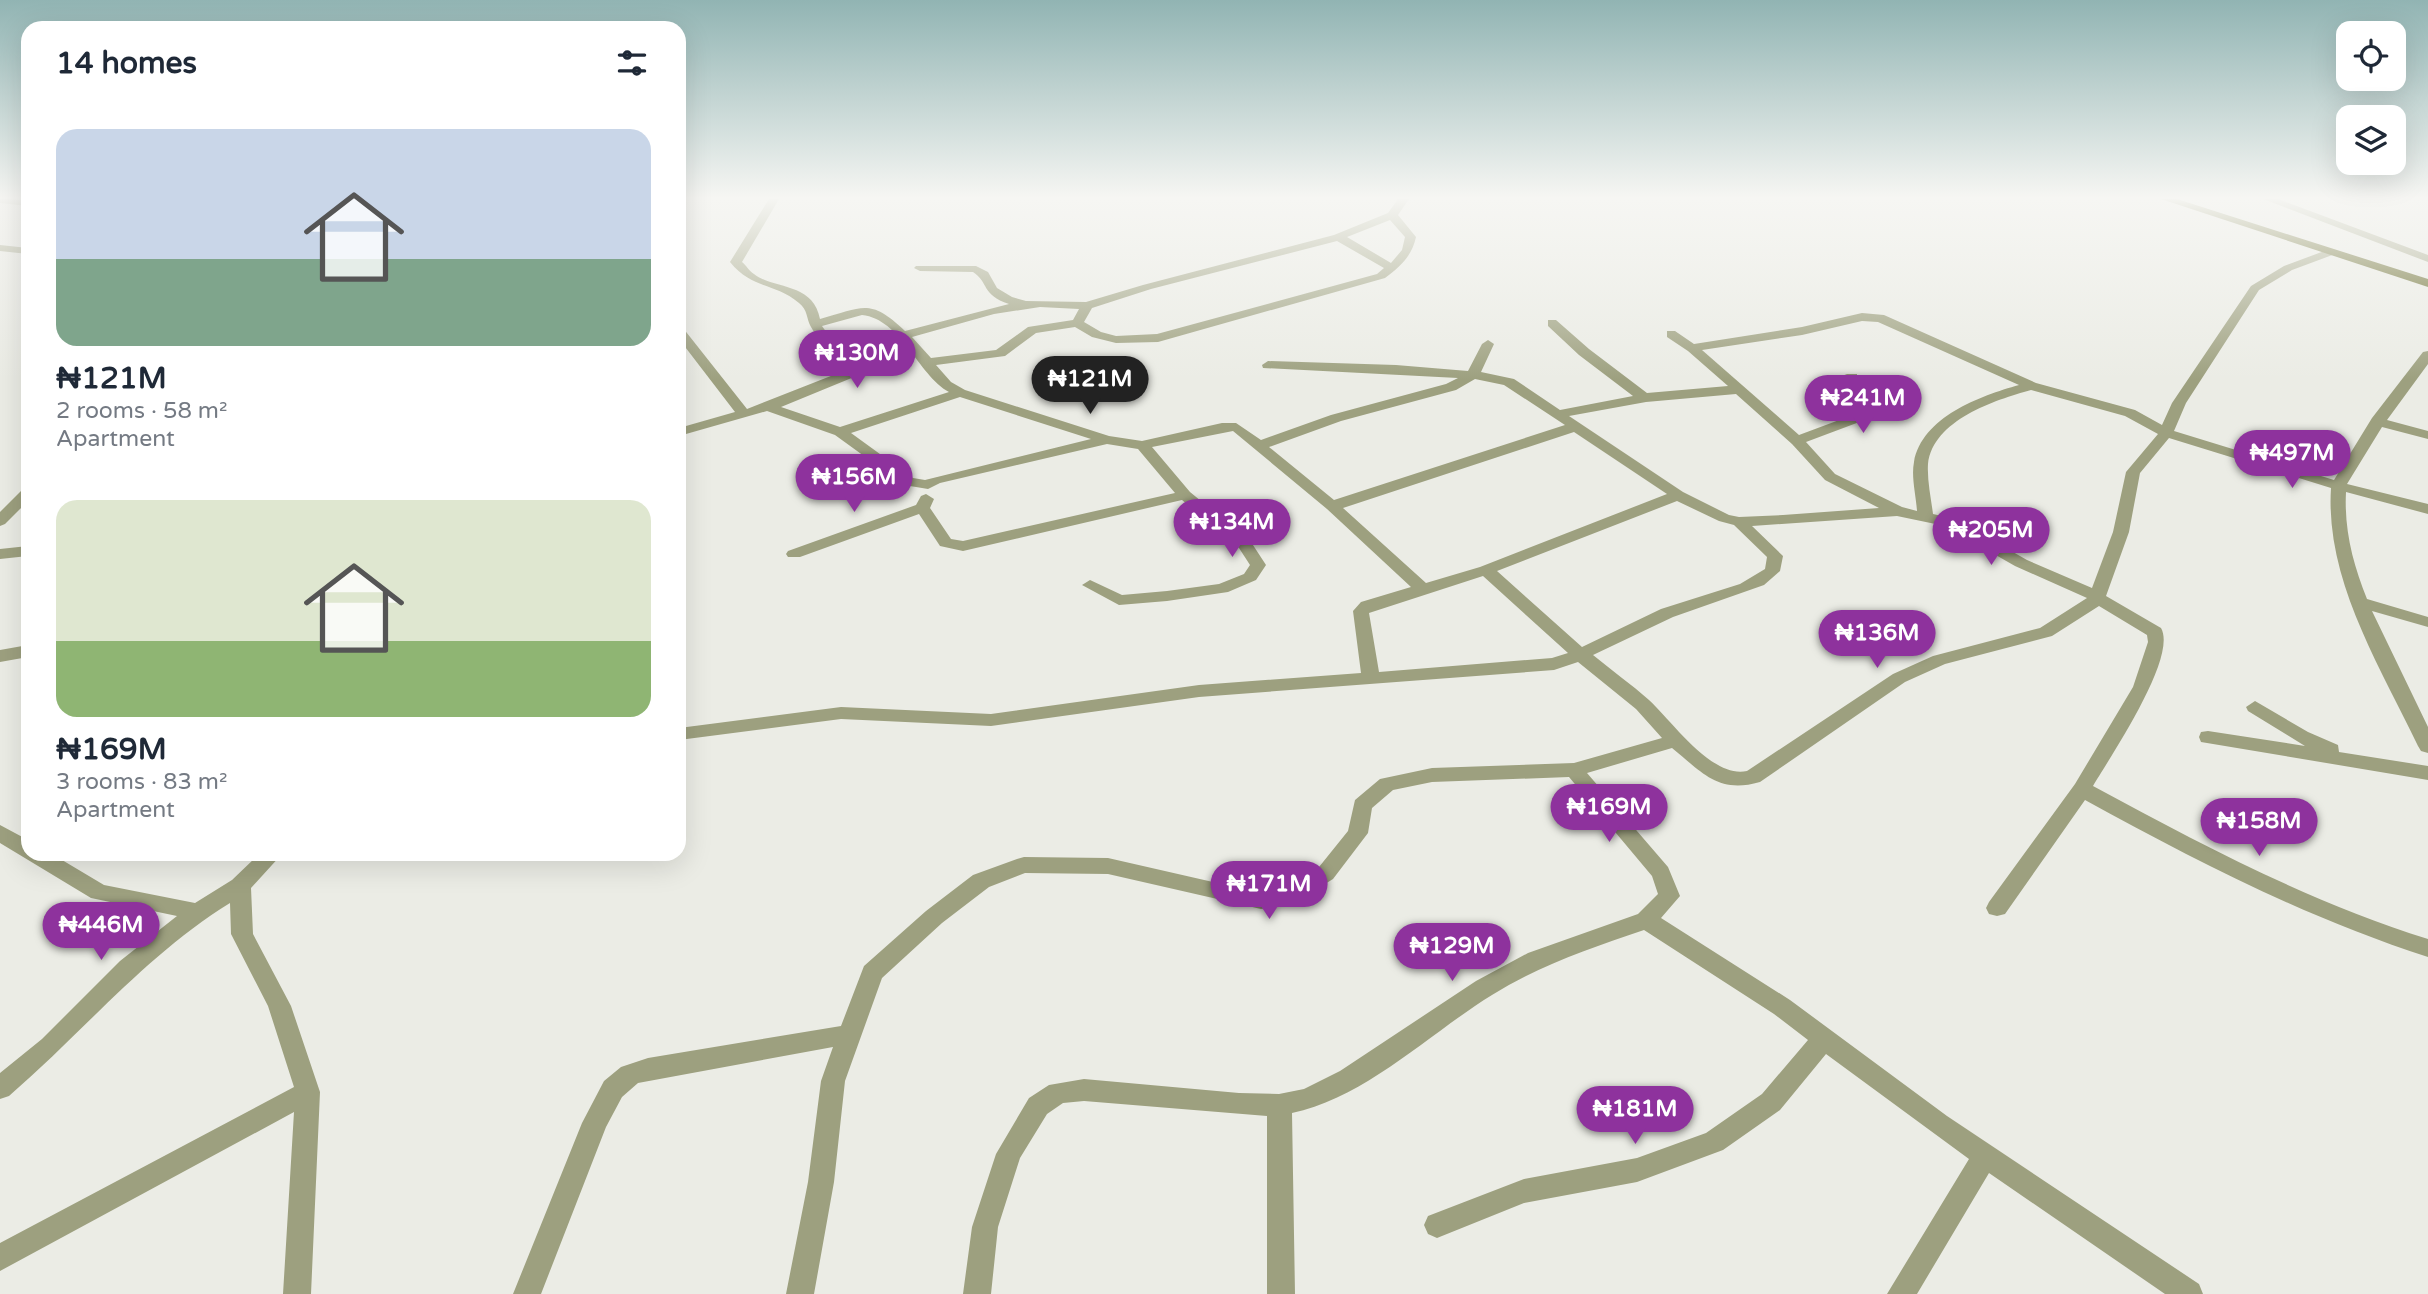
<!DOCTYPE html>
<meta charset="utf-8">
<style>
body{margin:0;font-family:"Varela Round",sans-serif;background:#f2f2f3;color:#1f2937;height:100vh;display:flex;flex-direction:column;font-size:26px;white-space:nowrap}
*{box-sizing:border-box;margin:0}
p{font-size:23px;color:#747a83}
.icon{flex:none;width:38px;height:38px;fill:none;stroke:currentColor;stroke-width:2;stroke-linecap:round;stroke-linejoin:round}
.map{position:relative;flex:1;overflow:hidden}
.sheet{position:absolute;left:21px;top:21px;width:665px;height:840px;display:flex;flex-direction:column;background:#fff;border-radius:21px;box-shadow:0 7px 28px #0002}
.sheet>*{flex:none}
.controls{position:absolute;left:2336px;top:21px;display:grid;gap:14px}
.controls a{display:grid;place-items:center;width:70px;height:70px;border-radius:14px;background:#fff;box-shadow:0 7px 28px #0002;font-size:35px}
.price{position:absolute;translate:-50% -60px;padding:0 16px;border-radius:24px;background:#8e329d;color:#fff;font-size:23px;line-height:46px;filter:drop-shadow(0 2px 4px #0008)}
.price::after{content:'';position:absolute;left:50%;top:42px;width:21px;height:16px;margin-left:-10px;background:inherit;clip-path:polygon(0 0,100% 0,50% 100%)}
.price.selected{background:#222;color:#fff}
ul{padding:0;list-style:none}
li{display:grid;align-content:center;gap:14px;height:371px;padding:0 35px}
li span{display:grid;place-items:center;height:217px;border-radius:21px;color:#555}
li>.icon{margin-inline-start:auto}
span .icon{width:126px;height:126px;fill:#fffc;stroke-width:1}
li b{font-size:30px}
h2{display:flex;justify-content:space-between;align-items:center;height:84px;padding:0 35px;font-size:30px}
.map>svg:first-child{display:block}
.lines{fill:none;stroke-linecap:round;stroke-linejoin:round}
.minor{fill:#9da07f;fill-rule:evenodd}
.major{fill:#5e611e;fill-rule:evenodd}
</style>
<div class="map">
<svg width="2428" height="1294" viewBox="0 0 2428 1294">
<rect width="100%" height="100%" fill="#ebece5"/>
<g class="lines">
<path class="minor" d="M 0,199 L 28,200 L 28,206 L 0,203 Z
M 679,199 L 685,199 L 679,202 Z
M 769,199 L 779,199 L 742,262 C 746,265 749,271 754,274 C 774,290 813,282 820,319 C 864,307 870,298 905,331 L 1009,304 C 981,295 989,282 973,272 L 920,271 L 914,268 L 916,266 L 976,266 L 988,272 L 997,288 L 1012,297 L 1026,301 L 1086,302 L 1143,285 L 1334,235 L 1388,213 L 1398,199 L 1409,199 L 1398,215 L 1416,237 C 1412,256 1400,267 1385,278 L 1158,342 L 1116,343 L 1092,337 L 1075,327 L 1036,333 L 1005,356 L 936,365 L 951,382 L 965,390 L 1109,436 L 1142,441 L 1222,423 L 1236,423 L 1261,440 L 1331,415 L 1446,384 L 1458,378 L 1263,368 L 1262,365 L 1268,361 L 1396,365 L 1468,371 L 1482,344 L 1488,340 L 1494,344 L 1481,372 L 1514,379 L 1560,410 L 1633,396 L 1579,355 L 1548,326 L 1548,320 L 1556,320 L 1589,349 L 1647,393 L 1728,386 L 1688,351 L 1667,337 L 1667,331 L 1675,331 L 1694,344 L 1802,327 L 1862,313 L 1884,315 L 2036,383 L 2135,410 L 2162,425 L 2172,403 L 2251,286 L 2284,266 L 2327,250 L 2335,250 L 2335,254 L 2292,270 L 2259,290 L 2186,403 L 2174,431 L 2334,480 L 2372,418 L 2423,352 L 2428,351 L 2428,364 L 2387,420 L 2428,431 L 2428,439 L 2382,427 L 2347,484 L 2428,504 L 2428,514 L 2346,492 C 2344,530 2353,564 2367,599 L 2428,617 L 2428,627 L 2372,611 L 2428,727 L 2428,753 L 2421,751 L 2418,746 C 2380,666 2325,580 2331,488 L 2169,438 L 2140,473 L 2129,532 L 2106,596 L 2161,628 C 2178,657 2110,757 2093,786 C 2202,845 2310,902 2428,939 L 2428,957 C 2307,918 2196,861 2085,800 L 2005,914 L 1997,916 L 1989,914 L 1986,908 L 1989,902 L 2075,784 L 2133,687 L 2148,642 L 2147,635 L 2099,606 L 2052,636 L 1945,664 L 1905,682 L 1760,782 C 1718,794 1703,773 1672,748 L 1587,773 L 1668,867 L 1680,896 L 1661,918 L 1790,1000 L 1947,1116 L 2199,1284 L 2203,1294 L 2165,1294 L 1989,1173 L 1917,1294 L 1887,1294 L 1969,1159 L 1826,1054 L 1780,1110 L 1723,1150 L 1637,1182 L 1524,1203 L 1437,1238 L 1428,1234 L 1424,1225 L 1428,1216 L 1524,1179 L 1637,1158 L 1706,1133 L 1762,1094 L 1808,1040 L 1774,1014 L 1644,930 C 1591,948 1540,965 1492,995 C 1430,1033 1365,1098 1292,1113 L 1295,1294 L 1267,1294 L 1267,1116 L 1084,1101 L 1063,1103 L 1047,1114 L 1020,1158 L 998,1227 L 991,1294 L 963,1294 L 972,1227 L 996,1154 L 1029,1098 L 1049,1085 L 1084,1079 L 1239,1093 L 1279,1094 L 1304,1089 L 1340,1071 L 1476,981 L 1528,953 L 1638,914 L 1658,894 L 1652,876 L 1569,777 L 1432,782 L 1393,790 L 1372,808 L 1368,833 L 1333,879 L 1293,904 L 1261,909 L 1108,874 L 1025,873 L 989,887 L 942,923 L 882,978 L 845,1081 L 834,1182 L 814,1294 L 786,1294 L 808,1182 L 821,1081 L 833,1047 L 638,1083 L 622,1097 L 606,1127 L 541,1294 L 513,1294 L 582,1123 L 604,1081 L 621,1067 L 648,1058 L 841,1026 L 864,966 L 926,911 L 973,875 L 1017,859 L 1024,857 L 1108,858 L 1261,893 L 1288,889 L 1319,867 L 1348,831 L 1355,800 L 1380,779 L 1432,768 L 1574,763 L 1662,738 L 1636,709 L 1578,662 L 1554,670 L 1199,697 L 991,726 L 841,719 L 679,740 L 679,728 L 841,707 L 991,714 L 1199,685 L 1361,673 L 1353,611 L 1361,602 L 1411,587 L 1327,509 L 1233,431 L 1152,447 L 1190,492 L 1251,542 L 1266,565 L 1256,580 L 1228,592 L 1167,601 L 1119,605 L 1082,585 L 1090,580 L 1122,595 L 1167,591 L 1219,584 L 1244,574 L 1250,565 L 1239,548 L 1182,500 L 963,551 L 940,546 L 919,514 L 800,557 L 788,557 L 786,554 L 788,551 L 916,505 L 921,496 L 926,494 L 934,499 L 930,508 L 951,539 L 963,541 L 1175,493 L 1138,449 L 1107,444 L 940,483 L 928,489 L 904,485 L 835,435 L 767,411 L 679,436 L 679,428 L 735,412 L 679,339 L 679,327 L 683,328 L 747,409 L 841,372 C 831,357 820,343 811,327 C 806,318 808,310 799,303 C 774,282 753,290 730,262 ZM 1390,220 L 1405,237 L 1402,250 L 1391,263 L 1347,237 ZM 1337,241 L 1384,268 L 1377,274 L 1157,334 L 1116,336 L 1101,332 L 1084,322 L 1092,308 L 1151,289 ZM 1040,307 L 1079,309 L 1073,320 L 1028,327 L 996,350 L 931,358 L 912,337 L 994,314 ZM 862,315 C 901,319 918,375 949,392 L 840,427 L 781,407 L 854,377 L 856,374 L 822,326 ZM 1862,321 L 1878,322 L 2019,385 C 1980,396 1922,417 1914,462 C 1911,477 1916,495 1917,511 L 1902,507 L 1835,474 L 1806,442 L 1870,418 L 1870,408 L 1837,386 L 1857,380 L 1857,374 L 1847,374 L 1819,385 L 1858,413 L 1799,435 L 1702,350 L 1802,335 ZM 1475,379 L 1504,385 L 1565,425 L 1334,500 L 1269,447 L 1341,421 L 1456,390 ZM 2031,390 L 2125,416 L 2158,434 L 2126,472 L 2113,532 L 2092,588 L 2027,560 L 1955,519 L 1933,514 C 1931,498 1927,480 1928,464 C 1933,420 1995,400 2031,390 ZM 1736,394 L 1792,444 L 1825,480 L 1879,508 L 1783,515 L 1739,517 L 1729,515 L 1683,492 L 1569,416 L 1646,402 ZM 960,397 L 1091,439 L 925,480 L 913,478 L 851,433 ZM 1574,432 L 1667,494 L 1480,567 L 1426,583 L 1343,508 ZM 1677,501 L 1719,521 L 1734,525 L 1767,557 L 1765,569 L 1740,584 L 1661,609 L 1582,647 L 1497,571 ZM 1897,516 L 1945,526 L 2015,566 L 2087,598 L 2040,628 L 1933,656 L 1893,674 L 1747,771 C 1712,779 1672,721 1649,700 C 1631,684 1611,670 1593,655 L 1673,617 L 1764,585 L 1780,571 L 1783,556 L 1752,526 ZM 1483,576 L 1568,653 L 1552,658 L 1379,672 L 1369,613 Z
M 2263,199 L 2278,199 L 2428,255 L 2428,262 Z
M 0,245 L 28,248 L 28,254 L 0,251 Z
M 28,487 L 28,501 L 5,524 L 0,526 L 0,512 L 23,489 Z
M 28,546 L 28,556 L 0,559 L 0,549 Z
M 28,645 L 28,657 L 0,662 L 0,650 Z
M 2255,701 L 2308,732 L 2338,745 L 2339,752 L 2428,766 L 2428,780 L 2201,742 L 2199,737 L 2201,732 L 2208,731 L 2305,746 L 2248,711 L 2246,707 Z
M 0,825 L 28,840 L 28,854 L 52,854 L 104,885 L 195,903 L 232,880 L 259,854 L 282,854 L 251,888 L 253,934 L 291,1006 L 320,1092 L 311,1294 L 283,1294 L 294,1112 L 0,1271 L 0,1243 L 294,1087 L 268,1006 L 231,934 L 230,903 C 146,955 83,1032 9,1096 L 0,1099 L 0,1073 L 42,1039 L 120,961 L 177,916 L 91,898 L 0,843 Z"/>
<path class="major" d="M 2161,199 L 2177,199 L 2428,279 L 2428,287 Z"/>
</g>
<linearGradient id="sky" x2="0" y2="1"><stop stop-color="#91b4b3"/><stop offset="0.52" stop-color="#f6f6f3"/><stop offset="1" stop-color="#f6f6f3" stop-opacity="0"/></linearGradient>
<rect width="2428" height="380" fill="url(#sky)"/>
</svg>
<div class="controls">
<a><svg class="icon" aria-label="locate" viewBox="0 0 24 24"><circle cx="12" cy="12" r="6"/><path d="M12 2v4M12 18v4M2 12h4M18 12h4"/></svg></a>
<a><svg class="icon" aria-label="layers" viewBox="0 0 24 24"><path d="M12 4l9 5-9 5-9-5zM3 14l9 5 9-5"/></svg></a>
</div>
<b class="price" style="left:857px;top:390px">₦130M</b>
<b class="price selected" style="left:1090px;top:416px">₦121M</b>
<b class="price" style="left:1863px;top:435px">₦241M</b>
<b class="price" style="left:2292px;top:490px">₦497M</b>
<b class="price" style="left:854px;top:514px">₦156M</b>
<b class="price" style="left:1232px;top:559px">₦134M</b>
<b class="price" style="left:1991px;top:567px">₦205M</b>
<b class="price" style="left:1877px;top:670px">₦136M</b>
<b class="price" style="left:1609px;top:844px">₦169M</b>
<b class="price" style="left:2259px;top:858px">₦158M</b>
<b class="price" style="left:1269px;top:921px">₦171M</b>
<b class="price" style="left:101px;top:962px">₦446M</b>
<b class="price" style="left:1452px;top:983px">₦129M</b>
<b class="price" style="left:1635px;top:1146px">₦181M</b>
<section class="sheet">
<h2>14 homes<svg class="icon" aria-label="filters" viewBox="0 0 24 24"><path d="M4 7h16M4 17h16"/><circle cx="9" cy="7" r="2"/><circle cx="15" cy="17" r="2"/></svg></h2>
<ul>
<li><span style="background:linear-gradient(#c9d6e8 60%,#7fa58c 0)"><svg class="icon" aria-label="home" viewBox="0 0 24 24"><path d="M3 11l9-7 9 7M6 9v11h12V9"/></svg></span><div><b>₦121M</b><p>2 rooms · 58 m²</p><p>Apartment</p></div></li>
<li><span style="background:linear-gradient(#dfe7d0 65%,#8fb573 0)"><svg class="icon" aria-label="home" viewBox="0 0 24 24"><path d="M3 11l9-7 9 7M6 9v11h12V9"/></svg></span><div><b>₦169M</b><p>3 rooms · 83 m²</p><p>Apartment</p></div></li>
</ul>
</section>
</div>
